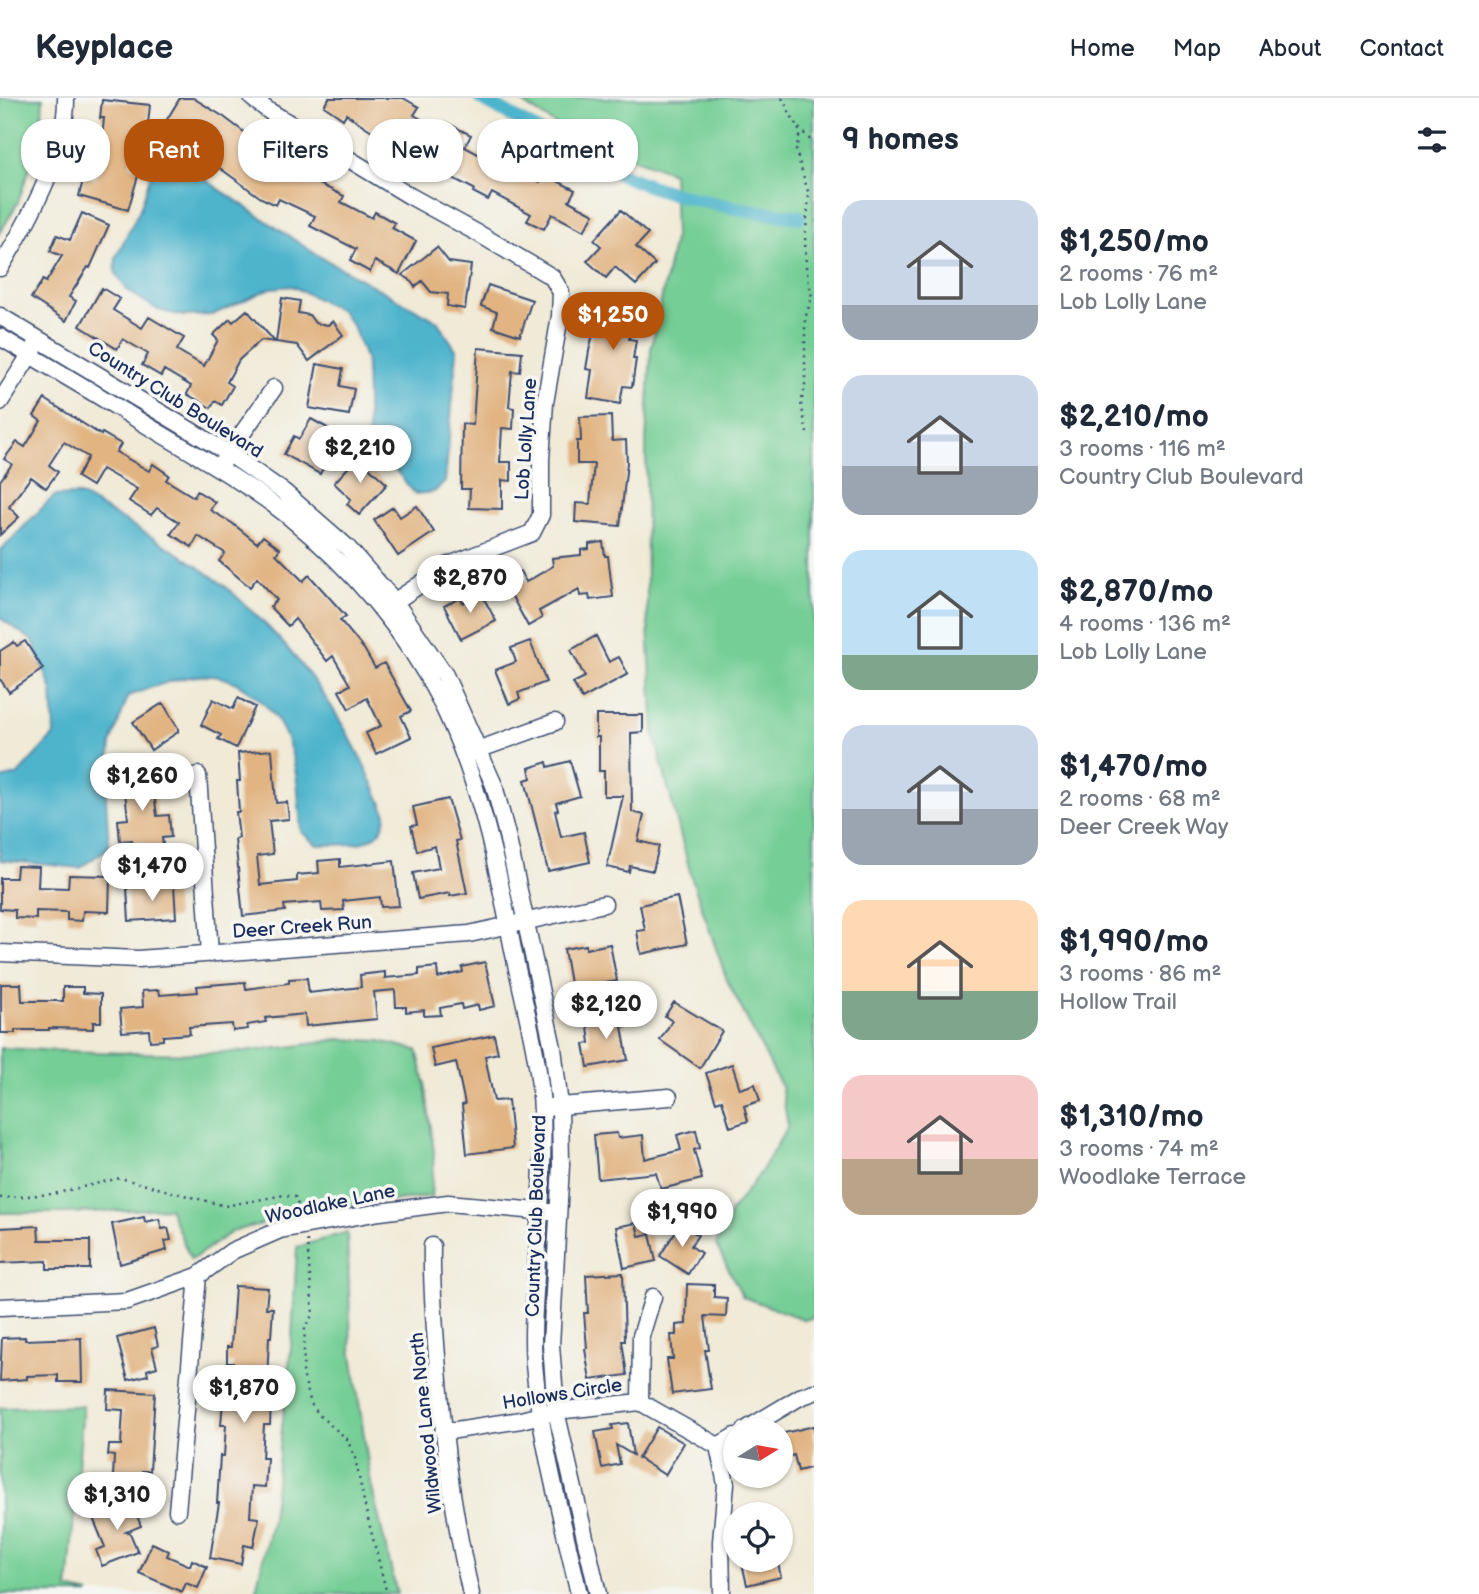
<!DOCTYPE html>
<meta charset="utf-8">
<style>
body{margin:0;font-family:"Balsamiq Sans",sans-serif;background:#f6f6f7;color:#1f2937;height:100vh;display:flex;flex-direction:column;font-size:26px;white-space:nowrap}
*{box-sizing:border-box;margin:0}
p{font-size:23px;color:#747a83}
.icon{flex:none;width:38px;height:38px;fill:none;stroke:currentColor;stroke-width:2;stroke-linecap:round;stroke-linejoin:round}
.map{position:relative;flex:1;overflow:hidden}
.sheet{display:flex;flex-direction:column;background:#fff;width:665px}
.sheet>*{flex:none}
.top-card{position:absolute;left:21px;top:21px;width:665px;height:63px;display:flex;gap:14px}
.needle{width:46px;rotate:79deg}
.buttons{position:absolute;left:723px;top:1320px;display:grid;gap:14px}
.buttons a{display:grid;place-items:center;width:70px;height:70px;border-radius:50%;background:#fff;box-shadow:0 2px 5px #0004;font-size:35px}
.price{position:absolute;translate:-50% -60px;padding:0 16px;border-radius:24px;background:#fff;color:#222;font-size:23px;line-height:46px;filter:drop-shadow(0 2px 4px #0008)}
.price::after{content:'';position:absolute;left:50%;top:42px;width:21px;height:16px;margin-left:-10px;background:inherit;clip-path:polygon(0 0,100% 0,50% 100%)}
.price.selected{background:#b45309;color:#fff}
ul{padding:0;list-style:none}
li{display:flex;align-items:center;gap:21px;height:175px;padding:0 28px}
li span{display:grid;place-items:center;flex:none;width:196px;height:140px;border-radius:21px;color:#555}
li>.icon{margin-inline-start:auto}
span .icon{width:84px;height:84px;fill:#fffc;stroke-width:1}
li b{font-size:30px}
h2{display:flex;justify-content:space-between;align-items:center;height:84px;padding:0 28px;font-size:30px}
.tag{padding:0 24px;border-radius:28px;background:#fff;box-shadow:0 2px 5px #0004;font-size:24px;line-height:63px}
.tag.selected{background:#b45309;color:#fff}
header{display:flex;align-items:center;gap:42px;box-sizing:border-box;height:98px;padding:0 35px;background:#fff;border-bottom:2px solid #e0e1e3}
header strong{font-size:33px}
nav{display:flex;gap:38px;margin-inline-start:auto;font-size:24px}
main{display:flex;flex:1;min-height:0}
.map>svg:first-child{display:block}
.green{fill:#75ce95;stroke:#487e7a;stroke-width:2}
.water{fill:#4db4cc;stroke:#347295;stroke-width:2}
.lines{fill:none;stroke-linecap:round;stroke-linejoin:round}
.canal{stroke:#4db4cc;stroke-width:14}
.building{fill:#e1b482}
.minor-casing{stroke:#3b4b70;stroke-width:19}
.path{stroke:#3b4b70;stroke-width:2.5;stroke-dasharray:2 5;stroke-linecap:butt}
.minor{stroke:#fff;stroke-width:16}
.labels{text-anchor:middle;stroke-width:7;stroke-linejoin:round;paint-order:stroke}
.street-label{font-size:19px;fill:#1b2f5e;stroke:#f6f6f2}
</style>
<header>
<strong>Keyplace</strong>
<nav><a>Home</a><a>Map</a><a>About</a><a>Contact</a></nav>
</header>
<main>
<div class="map">
<svg width="814" height="1496" viewBox="0 0 814 1496">
<rect width="100%" height="100%" fill="#f6f6f2"/>
<filter id="ink" filterUnits="userSpaceOnUse"><feTurbulence type="fractalNoise" baseFrequency=".0143" numOctaves="2"/><feDisplacementMap in="SourceGraphic" scale="14" xChannelSelector="R" yChannelSelector="G"/><feConvolveMatrix kernelMatrix="1 2 1 2 8 2 1 2 1" color-interpolation-filters="sRGB"/></filter>
<filter id="wash" filterUnits="userSpaceOnUse"><feTurbulence type="fractalNoise" baseFrequency=".00686" numOctaves="4" result="noise"/><feDisplacementMap in="SourceGraphic" scale="28" xChannelSelector="R" yChannelSelector="G"/><feGaussianBlur stdDeviation="1.57" result="paint"/><feColorMatrix in="noise" values="0 0 0 0 0 0 0 0 0 0 0 0 0 0 0 0 0 1.4 0 .05"/><feComposite in="paint" operator="in"/></filter>
<g filter="url(#wash)">
<rect width="100%" height="100%" fill="#f0ead7"/>
<path class="green" d="M 0,0 L 43,0 L 41,36 L 18,104 L 0,135 Z
M 515,0 L 814,0 L 814,1219 L 805,1222 L 743,1199 L 716,1147 L 732,1112 L 761,1074 L 788,1028 L 781,988 L 727,882 L 692,781 L 654,636 L 647,510 L 646,345 L 651,251 L 675,137 L 673,75 L 575,39 Z
M 339,941 L 380,943 L 417,952 L 425,985 L 434,1054 L 431,1098 L 326,1111 L 233,1133 L 191,1162 L 169,1110 L 69,1115 L 0,1115 L 0,950 C 114,955 225,963 339,941 Z
M 347,1134 L 351,1249 L 371,1386 L 397,1496 L 255,1496 L 272,1420 L 292,1240 L 297,1149 Z
M 83,1308 L 68,1491 L 90,1496 L 0,1496 L 0,1310 Z"/>
<path class="water" d="M 164,58 L 179,64 L 317,157 L 437,223 L 457,253 L 445,384 L 434,394 L 415,396 L 368,338 L 366,263 L 353,228 L 340,212 L 292,188 L 271,190 L 212,217 L 184,218 L 158,212 L 127,192 L 115,174 L 116,159 L 140,111 L 154,66 Z
M 80,397 C 130,426 179,453 225,488 C 236,497 246,508 256,517 C 317,576 354,638 386,716 C 384,752 343,746 317,747 L 301,734 C 297,680 298,628 250,594 C 238,585 227,579 211,578 C 184,576 154,589 128,598 L 111,646 L 106,700 L 109,749 L 80,770 L 0,762 L 0,681 L 17,677 L 54,637 L 52,593 L 33,543 L 0,520 L 0,453 L 54,398 Z"/>
<g class="lines">
<path class="canal" d="M 480,0 C 531,28 582,61 637,83 C 688,103 744,113 799,119"/>
</g>
<g id="blocks">
<path class="building" d="M 180,0 L 193,0 L 224,19 L 252,40 L 248,44 L 267,58 L 266,60 L 344,98 L 341,104 L 372,120 L 375,114 L 395,125 L 392,130 L 416,143 L 399,176 L 375,163 L 370,174 L 350,163 L 356,151 L 310,128 L 315,118 L 279,101 L 276,107 L 261,100 L 210,63 L 218,51 L 186,31 L 182,39 L 163,28 Z
M 329,0 L 403,0 L 419,9 L 414,17 L 441,32 L 445,24 L 471,37 L 465,49 L 489,62 L 495,51 L 522,65 L 518,72 L 540,84 L 544,76 L 575,92 L 569,103 L 594,116 L 584,133 L 552,116 L 544,131 L 527,123 L 531,116 L 492,95 L 488,102 L 473,94 L 474,91 L 443,75 L 442,78 L 423,68 L 425,65 L 377,39 L 378,37 L 346,16 L 343,21 L 324,8 Z
M 102,2 L 150,7 L 147,35 L 134,33 L 130,68 L 140,71 L 128,112 L 79,98 L 84,78 L 96,81 L 105,51 L 101,51 L 104,20 L 100,20 Z
M 621,112 L 648,136 L 636,149 L 655,166 L 636,187 L 615,169 L 606,180 L 587,163 L 601,148 L 594,142 Z
M 82,115 L 109,127 L 90,170 L 88,169 L 69,199 L 76,203 L 66,223 L 31,200 L 43,182 L 46,184 L 62,158 L 50,153 L 57,137 L 70,142 Z
M 437,149 L 449,164 L 471,167 L 465,211 L 447,208 L 448,196 L 431,194 L 422,183 L 415,189 L 409,181 L 402,177 Z
M 488,187 L 532,202 L 520,238 L 493,229 L 497,214 L 481,208 Z
M 102,190 L 120,201 L 113,212 L 142,230 L 149,219 L 184,240 L 177,252 L 204,268 L 218,242 L 213,237 L 230,221 L 233,224 L 247,212 L 275,244 L 261,242 L 239,262 L 227,284 L 233,288 L 222,307 L 215,303 L 211,310 L 187,296 L 191,288 L 164,272 L 161,278 L 142,267 L 148,256 L 123,241 L 117,251 L 80,228 Z
M 282,200 L 300,203 L 298,215 L 309,217 L 315,225 L 328,227 L 333,223 L 343,237 L 309,263 L 297,247 L 276,244 Z
M 606,201 L 643,208 L 640,221 L 633,219 L 629,241 L 636,242 L 633,261 L 636,261 L 632,289 L 623,288 L 620,306 L 588,300 L 592,272 L 586,271 L 589,253 L 596,223 L 603,225 Z
M 478,250 L 522,254 L 520,274 L 512,273 L 509,309 L 514,310 L 513,331 L 502,330 L 500,364 L 511,364 L 511,383 L 502,382 L 502,411 L 469,410 L 470,391 L 461,391 L 462,326 L 473,327 Z
M 317,266 L 343,271 L 340,288 L 354,291 L 349,317 L 309,310 Z
M 45,301 L 101,337 L 102,335 L 121,346 L 116,354 L 149,373 L 153,366 L 169,377 L 166,382 L 194,399 L 197,393 L 215,404 L 210,412 L 232,425 L 257,445 L 263,438 L 280,451 L 276,456 L 303,483 L 309,477 L 346,518 L 340,522 L 364,551 L 375,570 L 384,565 L 411,613 L 401,618 L 411,639 L 376,656 L 366,635 L 381,628 L 367,600 L 349,611 L 339,593 L 350,587 L 333,558 L 327,563 L 295,521 L 288,528 L 270,509 L 277,502 L 257,480 L 250,489 L 219,463 L 225,455 L 198,438 L 192,449 L 171,436 L 179,424 L 157,410 L 151,417 L 129,403 L 137,391 L 102,371 L 92,388 L 77,379 L 88,359 L 64,344 L 49,367 L 58,374 L 46,390 L 31,379 L 9,409 L 19,419 L 0,437 L 0,383 L 12,366 L 4,361 L 17,344 L 25,349 L 41,323 L 34,318 Z
M 611,318 L 612,343 L 626,342 L 627,365 L 620,428 L 575,424 L 576,405 L 590,406 L 594,366 L 577,366 L 577,343 L 581,343 L 580,319 Z
M 311,321 L 335,334 L 323,354 L 329,358 L 320,376 L 284,356 L 294,338 L 299,341 Z
M 358,359 L 387,386 L 359,417 L 347,406 L 351,401 L 334,385 Z
M 417,408 L 434,434 L 398,458 L 374,422 L 393,409 L 400,419 Z
M 603,444 L 605,458 L 608,458 L 613,499 L 590,502 L 589,497 L 580,498 L 579,491 L 539,513 L 542,520 L 528,528 L 503,482 L 520,473 L 526,484 L 553,468 L 552,460 L 581,457 L 581,452 L 589,451 L 589,446 Z
M 481,495 L 496,523 L 461,541 L 444,508 L 460,500 L 463,505 Z
M 596,538 L 609,564 L 619,559 L 628,576 L 582,601 L 573,585 L 585,579 L 571,552 Z
M 25,543 L 43,571 L 9,594 L 0,581 L 0,553 L 14,544 L 17,548 Z
M 530,543 L 546,584 L 518,595 L 520,601 L 509,606 L 495,572 L 516,564 L 511,550 Z
M 238,600 L 255,609 L 236,650 L 218,641 L 221,637 L 201,627 L 213,601 L 233,611 Z
M 163,605 L 178,630 L 178,634 L 151,652 L 133,624 Z
M 596,617 L 643,617 L 643,634 L 631,635 L 632,714 L 644,717 L 638,743 L 659,748 L 653,773 L 630,768 L 629,774 L 607,769 L 623,698 L 604,698 L 604,673 L 599,673 L 599,639 L 596,639 Z
M 272,652 L 276,705 L 287,704 L 289,721 L 269,723 L 273,756 L 257,758 L 260,787 L 297,783 L 297,777 L 319,775 L 318,763 L 340,761 L 340,769 L 394,763 L 399,808 L 381,809 L 380,799 L 343,803 L 344,812 L 322,813 L 321,804 L 284,807 L 285,813 L 243,818 L 235,741 L 239,740 L 236,714 L 239,714 L 237,683 L 240,683 L 238,655 Z
M 570,663 L 580,698 L 556,705 L 558,712 L 555,713 L 561,739 L 584,734 L 590,764 L 548,773 L 525,682 L 531,680 L 529,670 L 547,664 L 548,669 Z
M 158,667 L 160,686 L 153,687 L 157,718 L 169,717 L 171,739 L 162,740 L 165,762 L 134,765 L 132,742 L 120,743 L 118,722 L 128,721 L 125,694 L 115,695 L 113,672 Z
M 448,701 L 460,742 L 456,743 L 467,795 L 450,798 L 450,795 L 418,801 L 413,775 L 439,770 L 435,748 L 417,753 L 411,728 L 417,727 L 413,709 Z
M 17,768 L 39,769 L 38,789 L 68,790 L 69,777 L 110,778 L 109,814 L 83,813 L 82,823 L 67,822 L 67,814 L 36,813 L 36,821 L 15,820 L 15,812 L 0,811 L 0,780 L 16,780 Z
M 174,787 L 176,820 L 129,823 L 127,790 Z
M 677,799 L 687,846 L 641,856 L 637,833 L 645,832 L 640,807 Z
M 610,846 L 617,883 L 571,891 L 564,851 L 586,847 L 586,851 Z
M 485,864 L 495,908 L 479,912 L 478,907 L 462,911 L 461,906 L 440,910 L 441,917 L 424,918 L 424,912 L 406,914 L 406,909 L 396,909 L 395,892 L 374,894 L 377,921 L 306,928 L 305,916 L 265,920 L 266,924 L 247,927 L 248,931 L 233,933 L 232,926 L 189,929 L 190,936 L 163,938 L 163,942 L 150,943 L 149,932 L 122,934 L 120,911 L 143,909 L 142,893 L 159,892 L 160,897 L 198,894 L 197,888 L 245,884 L 246,891 L 289,885 L 289,881 L 307,880 L 309,895 L 361,889 L 360,877 L 385,874 L 385,880 L 419,877 L 419,871 L 437,869 L 438,880 L 463,874 L 462,869 Z
M 1,886 L 21,886 L 22,903 L 63,903 L 63,889 L 83,889 L 83,895 L 101,896 L 101,924 L 93,924 L 93,931 L 49,930 L 49,932 L 15,932 L 15,935 L 1,935 Z
M 674,904 L 722,933 L 700,970 L 660,942 L 672,923 L 665,918 Z
M 623,915 L 625,928 L 622,929 L 628,962 L 588,969 L 584,946 L 590,945 L 587,921 Z
M 494,937 L 498,955 L 485,958 L 494,1003 L 508,1002 L 513,1050 L 467,1056 L 462,1007 L 465,1006 L 456,964 L 435,969 L 431,950 Z
M 732,966 L 740,991 L 755,986 L 760,1003 L 744,1008 L 748,1023 L 730,1029 L 722,1002 L 716,1004 L 706,975 Z
M 696,1032 L 700,1050 L 694,1052 L 702,1081 L 661,1091 L 656,1075 L 598,1081 L 594,1037 L 617,1035 L 618,1040 L 643,1037 L 645,1061 L 681,1052 L 677,1037 Z
M 144,1119 L 145,1124 L 159,1121 L 162,1131 L 168,1130 L 171,1142 L 165,1143 L 167,1152 L 120,1166 L 112,1126 Z
M 636,1125 L 639,1138 L 650,1136 L 656,1163 L 624,1170 L 616,1129 Z
M 681,1125 L 698,1137 L 691,1148 L 701,1155 L 688,1176 L 660,1158 Z
M 38,1128 L 39,1142 L 90,1142 L 90,1171 L 47,1171 L 47,1163 L 0,1165 L 0,1130 Z
M 623,1175 L 625,1243 L 622,1243 L 627,1277 L 590,1282 L 585,1251 L 587,1250 L 584,1215 L 588,1215 L 586,1177 Z
M 687,1186 L 714,1187 L 714,1199 L 727,1200 L 726,1219 L 705,1218 L 709,1252 L 705,1252 L 711,1291 L 672,1296 L 667,1261 L 673,1261 L 671,1237 L 676,1237 L 676,1227 L 686,1226 Z
M 235,1188 L 268,1190 L 266,1210 L 273,1210 L 271,1239 L 269,1239 L 266,1305 L 271,1305 L 270,1327 L 264,1327 L 262,1360 L 267,1360 L 265,1389 L 252,1388 L 250,1419 L 259,1420 L 253,1449 L 244,1447 L 241,1466 L 210,1460 L 219,1405 L 217,1405 L 220,1358 L 224,1358 L 226,1327 L 221,1327 L 223,1302 L 231,1303 L 233,1265 L 227,1265 L 227,1249 L 231,1249 Z
M 154,1230 L 158,1248 L 152,1250 L 157,1269 L 147,1272 L 148,1277 L 128,1282 L 117,1240 Z
M 25,1239 L 25,1242 L 81,1240 L 82,1284 L 58,1284 L 58,1277 L 27,1278 L 27,1281 L 0,1283 L 2,1240 Z
M 108,1292 L 155,1295 L 150,1373 L 142,1373 L 141,1396 L 104,1393 L 105,1380 L 113,1380 L 114,1358 L 108,1357 L 109,1347 L 121,1347 L 123,1312 L 107,1311 Z
M 628,1325 L 633,1357 L 616,1347 L 620,1366 L 602,1370 L 595,1334 L 613,1331 L 612,1327 Z
M 814,1328 L 814,1369 L 798,1373 L 794,1357 L 780,1361 L 780,1336 Z
M 657,1329 L 684,1345 L 665,1377 L 638,1360 Z
M 131,1402 L 141,1428 L 126,1434 L 130,1435 L 138,1454 L 102,1468 L 96,1452 L 105,1449 L 93,1420 L 104,1416 L 103,1413 Z
M 152,1445 L 169,1453 L 167,1458 L 190,1468 L 192,1462 L 207,1469 L 198,1490 L 186,1485 L 182,1494 L 139,1475 Z
M 741,1461 L 777,1461 L 781,1479 L 747,1487 Z"/>
</g>
</g>
<g filter="url(#ink)">
<use href="#blocks" fill-opacity="0" stroke="#3b4b70" stroke-width="2"/>
<g class="lines">
<g class="minor-casing">
<path id="minor" d="M 252,0 L 269,13 L 410,98 L 481,137 L 552,179 L 561,194 L 560,218 L 545,305 L 541,361 L 541,417 L 532,435 L 449,467 L 388,508
M 0,170 C 28,124 67,54 66,0
M 0,218 L 228,355 L 284,394 L 347,449 L 395,504 L 445,577 L 494,687 L 507,737 L 553,950 L 560,1008 L 561,1067 L 551,1247 L 556,1313 L 598,1496
M 0,239 C 49,268 99,298 148,328 C 194,356 244,383 287,417 C 348,467 403,529 439,600 C 476,674 495,755 510,836 C 520,892 540,958 542,1013 C 544,1068 539,1123 536,1178 C 534,1211 531,1243 535,1276 C 542,1350 563,1423 579,1496
M 0,304 L 35,249
M 223,363 L 274,290
M 472,654 L 555,624
M 198,677 L 210,856
M 0,855 L 138,861 L 469,836 L 604,806
M 549,1009 L 669,999
M 432,1148 C 431,1190 435,1231 438,1272 C 444,1347 454,1422 471,1496
M 0,1209 L 127,1203 L 198,1178 L 232,1153 L 280,1132 L 380,1114 L 448,1105 L 549,1114
M 640,1304 L 641,1238 L 653,1199
M 745,1332 L 800,1299 L 814,1294
M 443,1334 L 521,1322 L 556,1313 L 640,1304 L 718,1348
M 177,1413 L 198,1178
M 722,1496 L 721,1444 L 726,1386 L 718,1348 L 735,1338"/>
</g>
<path class="path" d="M 782,0 L 800,34 L 796,53 L 809,97 L 805,143 L 806,169 L 812,199 L 805,221 L 805,289 L 801,305 L 807,335
M 799,30 L 814,46
M 0,1100 L 53,1096 L 120,1080 L 225,1108 L 284,1097 L 295,1099 L 301,1115
M 307,1142 L 313,1216 L 305,1229 L 303,1276 L 311,1306 L 321,1319 L 347,1341 L 355,1360 L 366,1413 L 387,1496"/>
<use href="#minor" class="minor"/>
</g>
</g>
<g class="labels">
<g class="street-label">
<text transform="translate(176 301) rotate(32)" y="7">Country Club Boulevard</text>
<text transform="translate(525 341) rotate(-86)" y="7">Lob Lolly Lane</text>
<text transform="translate(302 828) rotate(-4)" y="7">Deer Creek Run</text>
<text transform="translate(330 1105) rotate(-12)" y="7">Woodlake Lane</text>
<text transform="translate(535 1118) rotate(-88)" y="7">Country Club Boulevard</text>
<text transform="translate(562 1295) rotate(-9)" y="7">Hollows Circle</text>
<text transform="translate(425 1325) rotate(-96)" y="7">Wildwood Lane North</text>
</g>
</g>
</svg>
<div class="buttons">
<a><svg class="needle" viewBox="-14 -14 28 28"><path d="M0-13l5 13h-10z" fill="#e53935"/><path d="M0 13l5-13h-10z" fill="#747a83"/></svg></a>
<a><svg class="icon" aria-label="locate" viewBox="0 0 24 24"><circle cx="12" cy="12" r="6"/><path d="M12 2v4M12 18v4M2 12h4M18 12h4"/></svg></a>
</div>
<b class="price selected" style="left:613px;top:254px">$1,250</b>
<b class="price" style="left:360px;top:387px">$2,210</b>
<b class="price" style="left:470px;top:517px">$2,870</b>
<b class="price" style="left:142px;top:715px">$1,260</b>
<b class="price" style="left:152px;top:805px">$1,470</b>
<b class="price" style="left:606px;top:943px">$2,120</b>
<b class="price" style="left:682px;top:1151px">$1,990</b>
<b class="price" style="left:244px;top:1327px">$1,870</b>
<b class="price" style="left:117px;top:1434px">$1,310</b>
<div class="top-card">
<a class="tag">Buy</a>
<a class="tag selected">Rent</a>
<a class="tag">Filters</a>
<a class="tag">New</a>
<a class="tag">Apartment</a>
</div>
</div>
<section class="sheet">
<h2>9 homes<svg class="icon" aria-label="filters" viewBox="0 0 24 24"><path d="M4 7h16M4 17h16"/><circle cx="9" cy="7" r="2"/><circle cx="15" cy="17" r="2"/></svg></h2>
<ul>
<li><span style="background:linear-gradient(#c9d6e8 75%,#9aa5b1 0)"><svg class="icon" aria-label="home" viewBox="0 0 24 24"><path d="M3 11l9-7 9 7M6 9v11h12V9"/></svg></span><div><b>$1,250/mo</b><p>2 rooms · 76 m²</p><p>Lob Lolly Lane</p></div></li>
<li><span style="background:linear-gradient(#c9d6e8 65%,#9aa5b1 0)"><svg class="icon" aria-label="home" viewBox="0 0 24 24"><path d="M3 11l9-7 9 7M6 9v11h12V9"/></svg></span><div><b>$2,210/mo</b><p>3 rooms · 116 m²</p><p>Country Club Boulevard</p></div></li>
<li><span style="background:linear-gradient(#bfe0f5 75%,#7fa58c 0)"><svg class="icon" aria-label="home" viewBox="0 0 24 24"><path d="M3 11l9-7 9 7M6 9v11h12V9"/></svg></span><div><b>$2,870/mo</b><p>4 rooms · 136 m²</p><p>Lob Lolly Lane</p></div></li>
<li><span style="background:linear-gradient(#c9d6e8 60%,#9aa5b1 0)"><svg class="icon" aria-label="home" viewBox="0 0 24 24"><path d="M3 11l9-7 9 7M6 9v11h12V9"/></svg></span><div><b>$1,470/mo</b><p>2 rooms · 68 m²</p><p>Deer Creek Way</p></div></li>
<li><span style="background:linear-gradient(#ffd9b3 65%,#7fa58c 0)"><svg class="icon" aria-label="home" viewBox="0 0 24 24"><path d="M3 11l9-7 9 7M6 9v11h12V9"/></svg></span><div><b>$1,990/mo</b><p>3 rooms · 86 m²</p><p>Hollow Trail</p></div></li>
<li><span style="background:linear-gradient(#f6c9c9 60%,#b9a48a 0)"><svg class="icon" aria-label="home" viewBox="0 0 24 24"><path d="M3 11l9-7 9 7M6 9v11h12V9"/></svg></span><div><b>$1,310/mo</b><p>3 rooms · 74 m²</p><p>Woodlake Terrace</p></div></li>
</ul>
</section>
</main>
